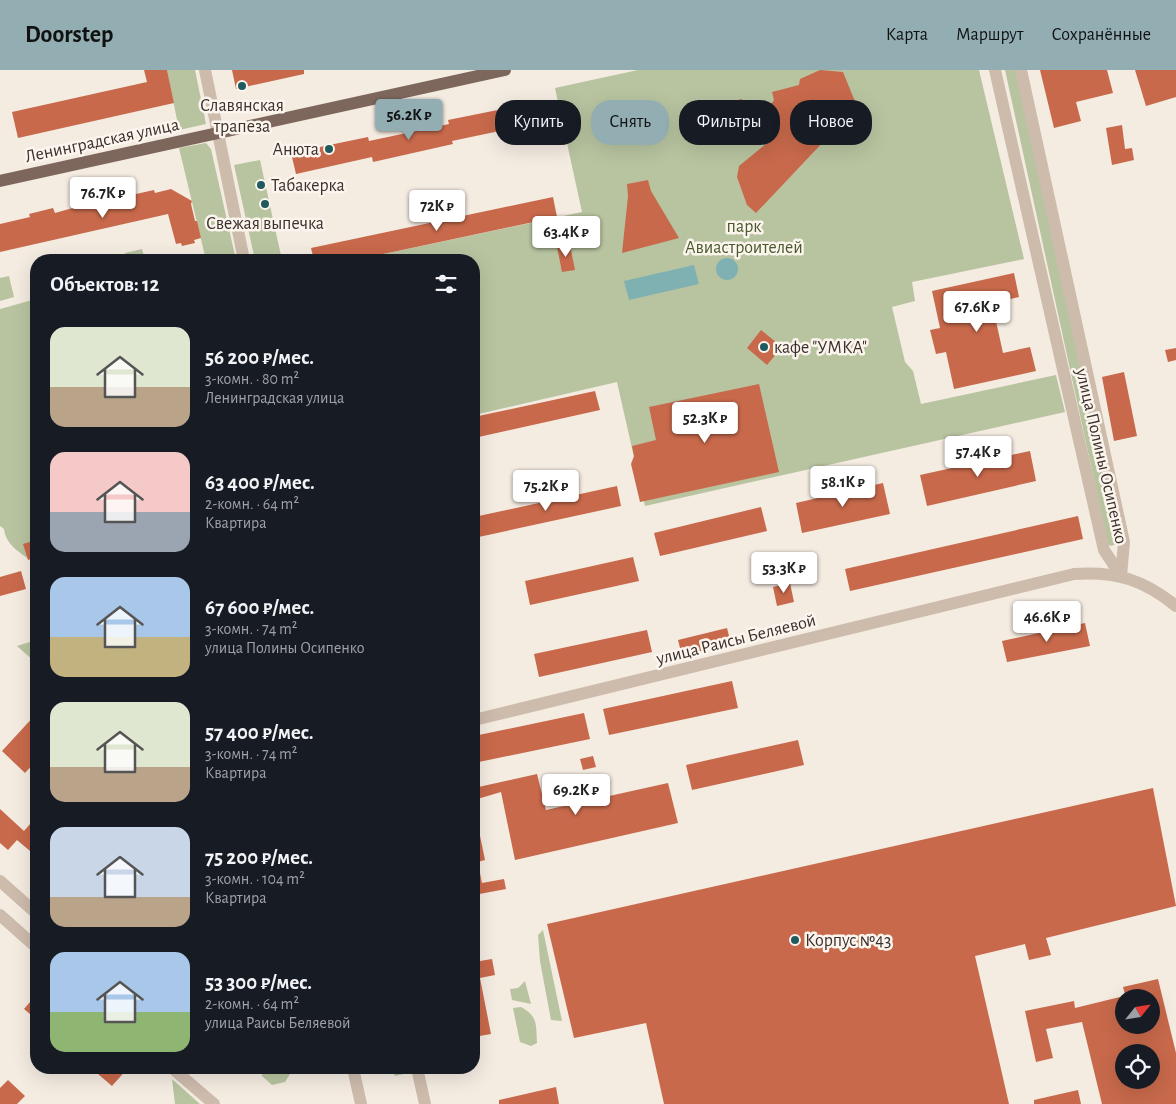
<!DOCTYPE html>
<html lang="ru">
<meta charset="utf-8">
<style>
body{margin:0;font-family:"Alegreya Sans",sans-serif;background:#242831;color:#f1f3f6;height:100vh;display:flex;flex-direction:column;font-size:19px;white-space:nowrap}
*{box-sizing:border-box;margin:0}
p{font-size:16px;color:#9ea1a6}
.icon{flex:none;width:28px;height:28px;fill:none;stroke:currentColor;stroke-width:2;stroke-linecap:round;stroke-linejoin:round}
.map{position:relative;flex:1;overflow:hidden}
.panel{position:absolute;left:30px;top:184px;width:450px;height:820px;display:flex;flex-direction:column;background:#171b24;border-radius:20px;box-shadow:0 5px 20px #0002}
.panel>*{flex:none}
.guide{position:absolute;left:495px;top:30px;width:475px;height:45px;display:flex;gap:10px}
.needle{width:32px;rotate:60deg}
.buttons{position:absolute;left:1115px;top:919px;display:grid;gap:10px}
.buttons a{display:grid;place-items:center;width:45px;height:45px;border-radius:50%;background:#171b24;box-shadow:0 5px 20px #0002;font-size:25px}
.price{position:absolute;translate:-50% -42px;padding:0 11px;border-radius:5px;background:#fff;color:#222;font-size:16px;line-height:32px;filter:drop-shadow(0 1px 2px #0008)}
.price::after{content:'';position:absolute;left:50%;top:30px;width:15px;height:11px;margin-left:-8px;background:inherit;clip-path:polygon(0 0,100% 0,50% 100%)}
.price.active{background:#92aeb2;color:#111}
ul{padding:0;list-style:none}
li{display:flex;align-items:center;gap:15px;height:125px;padding:0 20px}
li span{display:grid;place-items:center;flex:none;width:140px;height:100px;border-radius:15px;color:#555}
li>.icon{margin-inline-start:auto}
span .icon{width:60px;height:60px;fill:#fffc;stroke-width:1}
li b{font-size:21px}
h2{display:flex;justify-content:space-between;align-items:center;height:60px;padding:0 20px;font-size:21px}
.pill{padding:0 18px;border-radius:20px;background:#171b24;box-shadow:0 5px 20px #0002;font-size:18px;line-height:45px}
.pill.active{background:#92aeb2;color:#111}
header{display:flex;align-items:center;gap:30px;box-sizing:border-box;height:70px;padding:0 25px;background:#92aeb2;color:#111}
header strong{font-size:24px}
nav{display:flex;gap:28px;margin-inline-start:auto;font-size:18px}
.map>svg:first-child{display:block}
.green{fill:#b8c4a0}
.water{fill:#7fb0b2}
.building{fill:#c8694b;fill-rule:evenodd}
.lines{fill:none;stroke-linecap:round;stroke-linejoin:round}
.minor{stroke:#cdbbac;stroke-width:12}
.major{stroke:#7d675c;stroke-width:12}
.poi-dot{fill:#1f5a5e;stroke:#fbf5ee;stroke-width:2}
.labels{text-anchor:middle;stroke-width:5;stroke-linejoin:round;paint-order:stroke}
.poi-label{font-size:18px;fill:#3b302b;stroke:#fbf5ee;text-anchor:start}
.street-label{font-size:18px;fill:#3b302b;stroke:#fbf5ee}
.park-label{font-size:18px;fill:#4a5a2e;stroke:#fbf5ee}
</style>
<header>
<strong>Doorstep</strong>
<nav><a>Карта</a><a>Маршрут</a><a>Сохранённые</a></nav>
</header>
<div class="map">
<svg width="1176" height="1034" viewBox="0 0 1176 1034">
<rect width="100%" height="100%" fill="#f4ebe1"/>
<path class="green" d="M 167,0 L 195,0 L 206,54 L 179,60 Z
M 638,0 L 979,0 L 1024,189 L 912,212 L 915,231 L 892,237 L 905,292 L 913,301 L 921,334 L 1056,305 L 1065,342 L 645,436 L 617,312 L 474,345 L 474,190 L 355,190 L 582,142 L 555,18 Z
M 1005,0 L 1016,0 L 1118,465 L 1116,474 L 1111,476 L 1108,474 Z
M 206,73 L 211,79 L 236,190 L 206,190 L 179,78 Z
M 260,90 L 282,190 L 255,190 L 234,95 Z
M 142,179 L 145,190 L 127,190 L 125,183 Z
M 9,206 L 14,227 L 0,231 L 0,208 Z
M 36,229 L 36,491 L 33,492 C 21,483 6,476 4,459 L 0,456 L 0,239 Z
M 36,570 L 36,593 L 17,576 Z
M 543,860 L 562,951 L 551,950 L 540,891 L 538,865 Z
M 525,911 L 531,934 L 512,930 L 510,919 L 518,918 Z
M 521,937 C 538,946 536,955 537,973 L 531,976 L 520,972 L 513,938 Z
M 262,998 L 289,998 L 290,1004 L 285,1012 L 272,1015 L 262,1006 Z
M 391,998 L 407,998 L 408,1003 L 395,1006 Z
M 172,1009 L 200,1034 L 175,1034 Z"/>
<path class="water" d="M716 199a11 11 0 1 1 22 0a11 11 0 1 1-22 0Z
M 694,195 L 699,214 L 629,230 L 624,211 Z"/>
<path class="building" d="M 144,0 L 167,0 L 174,33 L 18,68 L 12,42 L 147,12 Z
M 232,0 L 304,0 L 304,4 L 236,19 Z
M 820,0 L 843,2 L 854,29 L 862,41 L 850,56 L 838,62 L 827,60 L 825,70 L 756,143 L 747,135 L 737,107 L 739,96 L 772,69 L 745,62 L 719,73 L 699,56 L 704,45 L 741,29 L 759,38 L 769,37 L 774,30 L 772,22 L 799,15 L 800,9 Z
M 1040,0 L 1107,0 L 1113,23 L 1076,32 L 1081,51 L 1054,58 Z
M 1135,0 L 1176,0 L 1176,27 L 1146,36 Z
M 522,35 L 527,55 L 452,71 L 453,74 L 373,92 L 372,87 L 296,104 L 291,83 L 368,67 L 369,71 L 449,54 L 448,50 Z
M 1122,55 L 1125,79 L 1132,78 L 1134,90 L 1112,95 L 1106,58 Z
M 648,110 L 651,121 L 679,168 L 622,183 L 628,126 L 627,114 Z
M 171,119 L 192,131 L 191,134 L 195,151 L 197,151 L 201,168 L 194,170 L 195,173 L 182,176 L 181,173 L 176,174 L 168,144 L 0,182 L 0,154 L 30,147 L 29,144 L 53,138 L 55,143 L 108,128 L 109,130 L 154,120 L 155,123 Z
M 553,127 L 557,147 L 355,190 L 314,190 L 311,178 Z
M 570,175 L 575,200 L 562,202 L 557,177 Z
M 1014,203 L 1019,227 L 992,233 L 1003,283 L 1030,277 L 1036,301 L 954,319 L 946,282 L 936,284 L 930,260 L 940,258 L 932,221 Z
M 761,260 L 782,277 L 767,295 L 747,278 Z
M 1176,278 L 1176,290 L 1168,292 L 1165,280 Z
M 1124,302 L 1137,366 L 1114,371 L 1102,307 Z
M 759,314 L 779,402 L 640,432 L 631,394 L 634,386 L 632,376 L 656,370 L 649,337 Z
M 595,321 L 600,340 L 474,368 L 474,347 Z
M 1030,381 L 1036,411 L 927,436 L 920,405 Z
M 883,413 L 890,444 L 802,463 L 796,433 Z
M 617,416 L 621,436 L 474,468 L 474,447 Z
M 761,437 L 767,461 L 660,486 L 654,463 Z
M 1078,446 L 1083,469 L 850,521 L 845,499 Z
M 36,470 L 36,487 L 28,490 L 23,474 Z
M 633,487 L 639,511 L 530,535 L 525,511 Z
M 21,501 L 26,519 L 0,526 L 0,507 Z
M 790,513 L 794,532 L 777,536 L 773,517 Z
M 1085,553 L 1090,576 L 1007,592 L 1002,571 Z
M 727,558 L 731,574 L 682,586 L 678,570 Z
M 647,560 L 652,582 L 539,607 L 534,584 Z
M 732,611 L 738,638 L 609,665 L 603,639 Z
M 584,643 L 590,669 L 474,693 L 474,666 Z
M 36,644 L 36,691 L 25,703 L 2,681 Z
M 798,670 L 804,695 L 692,720 L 686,695 Z
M 593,686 L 596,697 L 583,700 L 580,689 Z
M 537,704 L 546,740 L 668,713 L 678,753 L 515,790 L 501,722 L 474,730 L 474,718 Z
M 1153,718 L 1176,836 L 1046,868 L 1051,885 L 1029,890 L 1025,874 L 975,886 L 1009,1034 L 664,1034 L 646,953 L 574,968 L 547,854 Z
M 0,739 L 24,761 L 36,747 L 36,786 L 17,770 L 8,780 L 0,773 Z
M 474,756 L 478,756 L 485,790 L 474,793 Z
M 474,793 L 478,793 L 482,813 L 504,809 L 506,819 L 474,825 Z
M 492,889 L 495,905 L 480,908 L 491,964 L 474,967 L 474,892 Z
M 1158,909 L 1176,983 L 1176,1034 L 1102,1034 L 1082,952 L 1046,959 L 1053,988 L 1036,992 L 1025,941 L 1074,931 L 1075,938 L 1124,926 L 1124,955 L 1151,955 L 1151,928 L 1126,928 L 1123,917 ZM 1124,982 L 1151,982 L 1151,1010 L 1124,1010 Z
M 36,925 L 36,949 L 24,939 Z
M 91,998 L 128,998 L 112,1016 Z
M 8,1010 L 25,1026 L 17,1034 L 0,1034 L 0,1018 Z
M 556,1017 L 559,1034 L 499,1034 L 499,1030 Z
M 1078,1020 L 1081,1034 L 1034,1034 L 1034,1030 Z"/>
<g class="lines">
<path class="minor" d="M 205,0 L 244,190
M 995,0 L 1104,480 L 1121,506
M 1021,0 L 1124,472 L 1121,506
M 474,650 L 1074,504 C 1116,501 1144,510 1176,536
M 0,811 L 36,843
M 0,845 L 36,877
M 172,998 L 214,1034
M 353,998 L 361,1034
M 417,998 L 425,1034"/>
<path class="major" d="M 0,111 L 505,0"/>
</g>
<g class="poi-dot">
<circle cx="242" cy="16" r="5"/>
<circle cx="329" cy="79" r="5"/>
<circle cx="261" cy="115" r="5"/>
<circle cx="265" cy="134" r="5"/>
<circle cx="764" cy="277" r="5"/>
<circle cx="795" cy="870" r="5"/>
</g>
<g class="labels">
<g class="poi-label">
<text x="242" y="41" text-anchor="middle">Славянская<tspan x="242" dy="21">трапеза</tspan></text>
<text x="319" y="85" text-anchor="end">Анюта</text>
<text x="271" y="121">Табакерка</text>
<text x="265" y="159" text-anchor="middle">Свежая выпечка</text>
<text x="774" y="283">кафе "УМКА"</text>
<text x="805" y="876">Корпус №43</text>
</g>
<g class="street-label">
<text transform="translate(102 70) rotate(-12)" y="6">Ленинградская улица</text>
<text transform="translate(1102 386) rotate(77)" y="6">улица Полины Осипенко</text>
<text transform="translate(736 569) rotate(-14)" y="6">улица Раисы Беляевой</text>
</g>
<g class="park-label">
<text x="744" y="162">парк<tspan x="744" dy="21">Авиастроителей</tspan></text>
</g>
</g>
</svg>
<div class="buttons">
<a><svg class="needle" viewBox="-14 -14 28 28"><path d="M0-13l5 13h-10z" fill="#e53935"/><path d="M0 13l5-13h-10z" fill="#9ea1a6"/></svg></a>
<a><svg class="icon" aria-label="locate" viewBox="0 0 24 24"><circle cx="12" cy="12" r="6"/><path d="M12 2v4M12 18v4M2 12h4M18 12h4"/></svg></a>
</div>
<b class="price active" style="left:409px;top:71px">56.2K ₽</b>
<b class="price" style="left:103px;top:149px">76.7K ₽</b>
<b class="price" style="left:437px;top:162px">72K ₽</b>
<b class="price" style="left:566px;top:188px">63.4K ₽</b>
<b class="price" style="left:977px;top:263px">67.6K ₽</b>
<b class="price" style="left:705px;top:374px">52.3K ₽</b>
<b class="price" style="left:978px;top:408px">57.4K ₽</b>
<b class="price" style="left:843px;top:438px">58.1K ₽</b>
<b class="price" style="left:546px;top:442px">75.2K ₽</b>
<b class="price" style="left:784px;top:524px">53.3K ₽</b>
<b class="price" style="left:1047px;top:573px">46.6K ₽</b>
<b class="price" style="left:576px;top:746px">69.2K ₽</b>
<div class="guide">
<a class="pill">Купить</a>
<a class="pill active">Снять</a>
<a class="pill">Фильтры</a>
<a class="pill">Новое</a>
</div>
<section class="panel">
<h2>Объектов: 12<svg class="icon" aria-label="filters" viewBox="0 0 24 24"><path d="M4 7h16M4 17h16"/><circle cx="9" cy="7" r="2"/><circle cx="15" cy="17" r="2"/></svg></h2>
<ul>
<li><span style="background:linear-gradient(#dfe7d0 60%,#b9a48a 0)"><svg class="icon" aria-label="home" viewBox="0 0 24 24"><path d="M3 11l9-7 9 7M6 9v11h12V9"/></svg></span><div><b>56 200 ₽/мес.</b><p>3-комн. · 80 m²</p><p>Ленинградская улица</p></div></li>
<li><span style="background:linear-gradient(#f6c9c9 60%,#9aa5b1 0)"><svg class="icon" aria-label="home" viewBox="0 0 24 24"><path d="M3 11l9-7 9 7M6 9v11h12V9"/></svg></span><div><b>63 400 ₽/мес.</b><p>2-комн. · 64 m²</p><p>Квартира</p></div></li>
<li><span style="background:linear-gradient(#a9c7e8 60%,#c2b280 0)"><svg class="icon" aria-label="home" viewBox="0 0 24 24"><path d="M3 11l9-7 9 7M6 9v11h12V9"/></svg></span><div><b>67 600 ₽/мес.</b><p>3-комн. · 74 m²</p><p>улица Полины Осипенко</p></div></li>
<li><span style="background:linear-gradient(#dfe7d0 65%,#b9a48a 0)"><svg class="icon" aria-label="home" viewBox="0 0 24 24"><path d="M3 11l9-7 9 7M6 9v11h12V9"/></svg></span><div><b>57 400 ₽/мес.</b><p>3-комн. · 74 m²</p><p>Квартира</p></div></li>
<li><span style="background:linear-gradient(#c9d6e8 70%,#b9a48a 0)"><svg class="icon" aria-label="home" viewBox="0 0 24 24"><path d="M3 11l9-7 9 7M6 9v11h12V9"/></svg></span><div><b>75 200 ₽/мес.</b><p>3-комн. · 104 m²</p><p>Квартира</p></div></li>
<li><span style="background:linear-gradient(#a9c7e8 60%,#8fb573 0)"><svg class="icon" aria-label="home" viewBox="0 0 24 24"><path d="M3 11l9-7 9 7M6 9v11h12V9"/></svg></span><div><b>53 300 ₽/мес.</b><p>2-комн. · 64 m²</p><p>улица Раисы Беляевой</p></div></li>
</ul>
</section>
</div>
